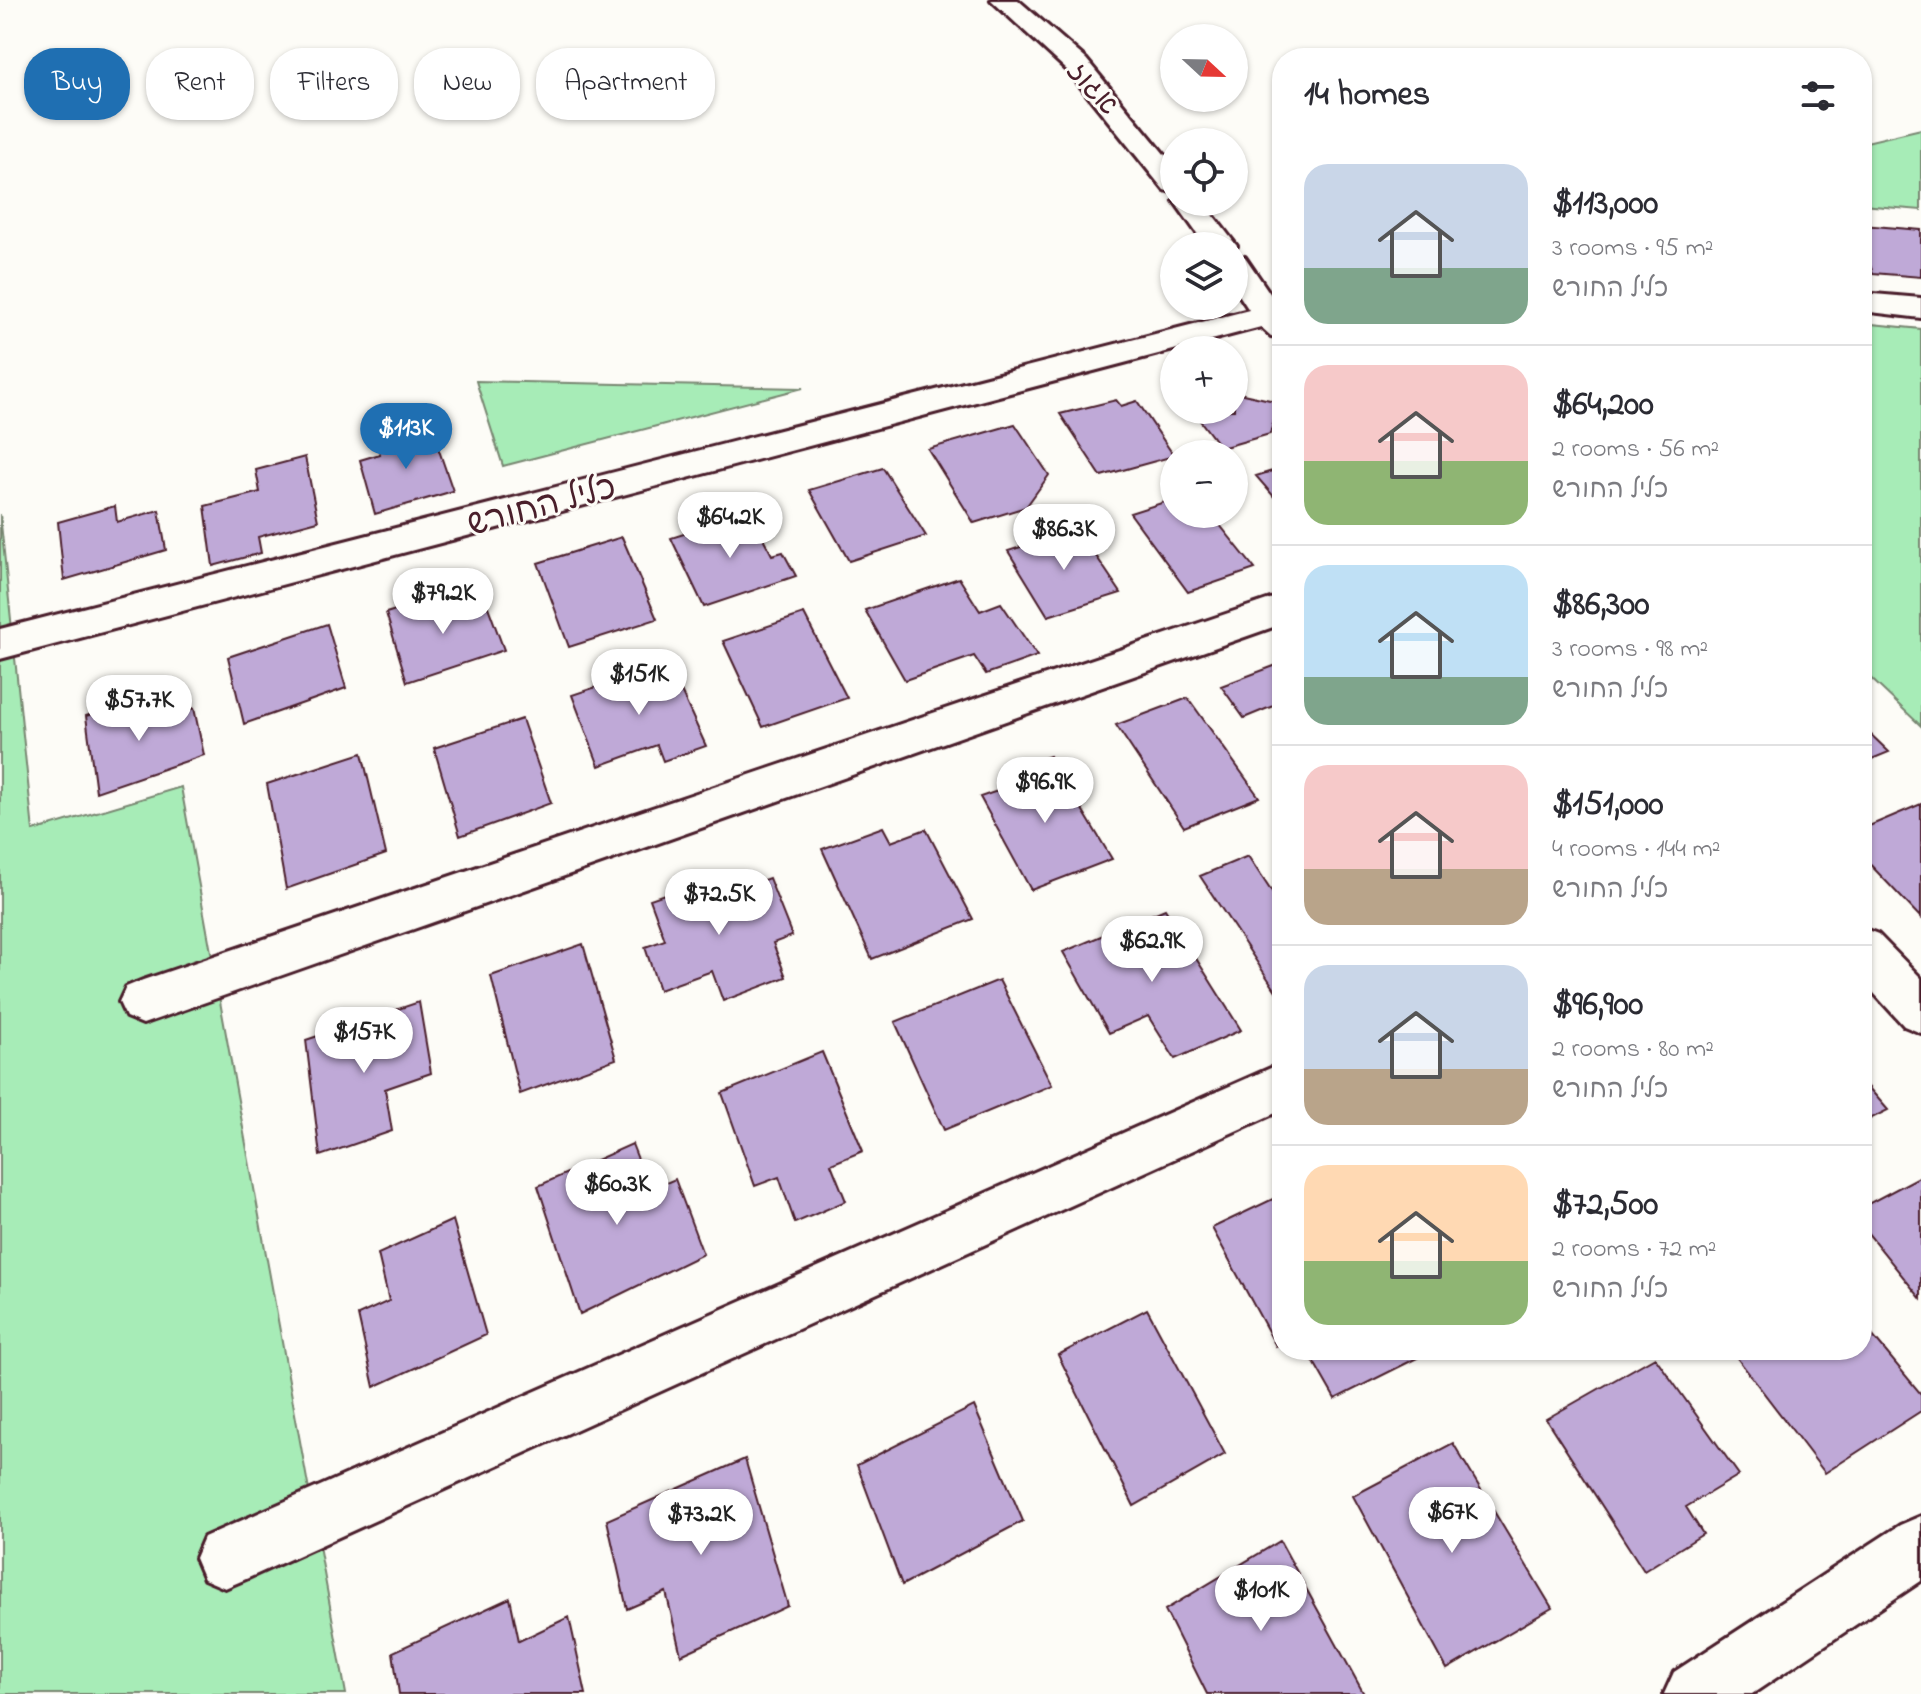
<!DOCTYPE html>
<meta charset="utf-8">
<style>
body{margin:0;font-family:"Indie Flower","Playpen Sans Hebrew",sans-serif;background:#f2f2f3;color:#2b2b33;height:100vh;display:flex;flex-direction:column;font-size:30px;white-space:nowrap}
*{box-sizing:border-box;margin:0}
p{font-size:26px;color:#7c7c81}
.icon{flex:none;width:44px;height:44px;fill:none;stroke:currentColor;stroke-width:2;stroke-linecap:round;stroke-linejoin:round}
.map{position:relative;flex:1;overflow:hidden}
.details{position:absolute;left:1272px;top:48px;width:600px;height:1312px;display:flex;flex-direction:column;background:#fff;border-radius:32px;box-shadow:0 2px 6px #0004}
.details>*{flex:none}
.hud{position:absolute;left:24px;top:48px;width:760px;height:72px;display:flex;gap:16px}
.needle{width:52px;rotate:112deg}
.fabs{position:absolute;left:1160px;top:24px;display:grid;gap:16px}
.fabs a{display:grid;place-items:center;width:88px;height:88px;border-radius:50%;background:#fff;box-shadow:0 2px 6px #0004;font-size:40px}
.price{position:absolute;translate:-50% -68px;padding:0 18px;border-radius:28px;background:#fff;color:#222;font-size:26px;line-height:52px;filter:drop-shadow(0 2px 4px #0008)}
.price::after{content:'';position:absolute;left:50%;top:48px;width:24px;height:18px;margin-left:-12px;background:inherit;clip-path:polygon(0 0,100% 0,50% 100%)}
.price.selected{background:#1f6fb2;color:#fff}
ul{padding:0;list-style:none}
li{display:flex;align-items:center;gap:24px;height:200px;padding:0 32px}
li+li{border-top:2px solid #e1e1e2}
li span{display:grid;place-items:center;flex:none;width:224px;height:160px;border-radius:24px;color:#555}
li>.icon{margin-inline-start:auto}
span .icon{width:96px;height:96px;fill:#fffc;stroke-width:1}
li b{font-size:34px}
h2{display:flex;justify-content:space-between;align-items:center;height:96px;padding:0 32px;font-size:34px}
.tag{padding:0 28px;border-radius:32px;background:#fff;box-shadow:0 2px 6px #0004;font-size:28px;line-height:72px}
.tag.selected{background:#1f6fb2;color:#fff}
.map>svg:first-child{display:block}
.green{fill:#a7ecb7;stroke:#788671;stroke-width:2}
.building{fill:#bfa9d7;stroke:#4a1f2b;stroke-width:2}
.lines{fill:none;stroke-linecap:round;stroke-linejoin:round}
.minor-casing{stroke:#4a1f2b;stroke-width:6}
.minor{fill:#fdfcf7;fill-rule:evenodd}
.labels{text-anchor:middle;stroke-width:6;stroke-linejoin:round;paint-order:stroke}
.far-street-label{font-size:28px;fill:#4a1f2b;stroke:#fdfcf7}
.street-label{font-size:34px;fill:#4a1f2b;stroke:#fdfcf7}
</style>
<div class="map">
<svg width="1921" height="1694" viewBox="0 0 1921 1694">
<rect width="100%" height="100%" fill="#fdfcf7"/>
<filter id="ink" filterUnits="userSpaceOnUse"><feTurbulence type="fractalNoise" baseFrequency=".0125" numOctaves="2"/><feDisplacementMap in="SourceGraphic" scale="16" xChannelSelector="R" yChannelSelector="G"/><feConvolveMatrix kernelMatrix="1 2 1 2 8 2 1 2 1" color-interpolation-filters="sRGB"/></filter>
<g filter="url(#ink)">
<path class="green" d="M 1921,129 L 1921,210 L 1862,205 L 1862,143 Z
M 1862,323 L 1921,329 L 1921,726 L 1862,670 Z
M 476,381 L 803,388 L 503,466 Z
M 0,514 L 33,831 L 181,787 L 346,1694 L 0,1694 Z"/>
<path class="building" d="M 1862,225 L 1921,230 L 1921,277 L 1873,273 L 1862,244 Z
M 1234,392 L 1279,402 L 1270,434 L 1221,448 L 1192,410 L 1234,410 Z
M 1116,400 L 1121,406 L 1137,401 L 1174,456 L 1101,476 L 1060,414 Z
M 1015,424 L 1049,475 L 1026,507 L 974,523 L 928,449 Z
M 431,427 L 453,491 L 375,514 L 360,460 L 380,454 L 377,442 Z
M 305,457 L 318,521 L 258,537 L 261,553 L 213,566 L 205,506 L 260,492 L 256,470 Z
M 883,468 L 926,536 L 849,561 L 809,490 Z
M 1282,468 L 1282,506 L 1256,476 Z
M 1174,499 L 1174,514 L 1211,514 L 1255,569 L 1188,592 L 1130,513 Z
M 115,506 L 117,522 L 159,510 L 166,550 L 64,580 L 58,522 Z
M 750,513 L 772,555 L 783,552 L 796,576 L 704,607 L 671,538 Z
M 1078,529 L 1121,593 L 1048,616 L 1008,551 Z
M 622,537 L 657,619 L 569,647 L 538,563 Z
M 959,578 L 980,611 L 1001,603 L 1037,656 L 986,674 L 974,656 L 905,680 L 865,610 Z
M 484,596 L 504,650 L 407,682 L 386,613 L 438,597 L 442,609 Z
M 804,614 L 847,698 L 763,727 L 723,641 Z
M 327,624 L 346,688 L 244,724 L 228,657 Z
M 668,663 L 706,746 L 663,761 L 657,745 L 599,766 L 572,695 Z
M 1282,663 L 1282,718 L 1273,706 L 1244,718 L 1221,686 Z
M 145,697 L 148,723 L 194,708 L 204,755 L 96,792 L 86,716 Z
M 1188,698 L 1259,797 L 1184,827 L 1116,725 Z
M 522,719 L 551,803 L 460,836 L 434,748 Z
M 1862,726 L 1889,752 L 1862,763 Z
M 362,753 L 386,854 L 286,889 L 267,784 Z
M 1050,756 L 1112,859 L 1031,890 L 980,797 L 1018,784 L 1010,770 Z
M 1921,804 L 1921,918 L 1862,856 L 1862,829 Z
M 883,827 L 891,842 L 926,829 L 973,919 L 872,959 L 822,849 Z
M 1248,856 L 1279,903 L 1282,902 L 1282,1000 L 1200,876 Z
M 769,878 L 792,936 L 773,943 L 786,977 L 723,1001 L 712,971 L 659,990 L 645,947 L 665,940 L 650,899 L 705,880 L 712,899 Z
M 1165,909 L 1241,1030 L 1175,1059 L 1148,1016 L 1109,1033 L 1063,952 Z
M 583,944 L 616,1059 L 520,1094 L 491,976 Z
M 999,980 L 1052,1085 L 944,1130 L 895,1022 Z
M 419,1002 L 431,1073 L 385,1089 L 392,1131 L 320,1156 L 306,1040 Z
M 822,1052 L 863,1151 L 831,1164 L 846,1201 L 795,1223 L 779,1177 L 755,1186 L 722,1093 Z
M 1862,1080 L 1888,1110 L 1862,1123 Z
M 632,1144 L 650,1190 L 675,1179 L 703,1254 L 580,1314 L 538,1186 Z
M 1921,1176 L 1921,1299 L 1862,1226 L 1862,1207 Z
M 1277,1197 L 1282,1205 L 1282,1343 L 1276,1346 L 1212,1228 Z
M 453,1220 L 486,1335 L 374,1387 L 358,1315 L 389,1301 L 378,1254 Z
M 1147,1309 L 1225,1454 L 1134,1506 L 1058,1355 Z
M 1862,1323 L 1921,1394 L 1921,1411 L 1825,1473 L 1731,1350 L 1862,1350 Z
M 1307,1350 L 1415,1350 L 1419,1357 L 1335,1399 Z
M 1655,1357 L 1739,1475 L 1686,1507 L 1703,1534 L 1644,1571 L 1546,1419 Z
M 974,1406 L 1023,1521 L 902,1585 L 857,1465 Z
M 1453,1443 L 1552,1608 L 1447,1669 L 1353,1496 Z
M 745,1459 L 788,1606 L 681,1655 L 666,1592 L 627,1609 L 607,1520 Z
M 1280,1541 L 1364,1694 L 1207,1694 L 1165,1610 Z
M 510,1598 L 519,1641 L 569,1617 L 586,1694 L 399,1694 L 393,1652 Z"/>
<g class="lines">
<g class="minor-casing">
<path id="minor" d="M 991,0 L 1018,0 L 1086,59 L 1174,166 L 1174,193 L 1164,190 L 1068,71 Z
M 1174,201 L 1203,202 L 1237,246 L 1234,251 L 1234,246 L 1206,246 Z
M 1234,255 L 1245,257 L 1282,311 L 1282,339 L 1271,336 L 1261,327 L 0,659 L 0,629 L 1249,310 L 1234,287 Z
M 1862,293 L 1921,298 L 1921,318 L 1862,311 Z
M 1282,595 L 1282,624 L 143,1024 L 126,1017 L 119,1002 L 126,987 L 143,980 Z
M 1862,928 L 1878,934 L 1921,978 L 1921,1033 L 1904,1026 L 1862,980 Z
M 1282,1063 L 1282,1110 L 246,1579 L 225,1588 L 204,1579 L 195,1558 L 204,1537 Z
M 1921,1516 L 1921,1581 L 1752,1694 L 1664,1694 L 1674,1672 L 1900,1525 Z"/>
</g>
<use href="#minor" class="minor"/>
</g>
</g>
<g class="labels">
<g class="far-street-label">
<text transform="translate(1094 87) rotate(48)" y="10">אגוז</text>
</g>
<g class="street-label">
<text transform="translate(541 504) rotate(-15)" y="12">כליל החורש</text>
</g>
</g>
</svg>
<div class="fabs">
<a><svg class="needle" viewBox="-14 -14 28 28"><path d="M0-13l5 13h-10z" fill="#e53935"/><path d="M0 13l5-13h-10z" fill="#7c7c81"/></svg></a>
<a><svg class="icon" aria-label="locate" viewBox="0 0 24 24"><circle cx="12" cy="12" r="6"/><path d="M12 2v4M12 18v4M2 12h4M18 12h4"/></svg></a>
<a><svg class="icon" aria-label="layers" viewBox="0 0 24 24"><path d="M12 4l9 5-9 5-9-5zM3 14l9 5 9-5"/></svg></a>
<a>+</a>
<a>−</a>
</div>
<b class="price selected" style="left:406px;top:471px">$113K</b>
<b class="price" style="left:730px;top:560px">$64.2K</b>
<b class="price" style="left:1064px;top:572px">$86.3K</b>
<b class="price" style="left:443px;top:636px">$79.2K</b>
<b class="price" style="left:639px;top:717px">$151K</b>
<b class="price" style="left:139px;top:743px">$57.7K</b>
<b class="price" style="left:1045px;top:825px">$96.9K</b>
<b class="price" style="left:719px;top:937px">$72.5K</b>
<b class="price" style="left:1152px;top:984px">$62.9K</b>
<b class="price" style="left:364px;top:1075px">$157K</b>
<b class="price" style="left:617px;top:1227px">$60.3K</b>
<b class="price" style="left:1452px;top:1555px">$67K</b>
<b class="price" style="left:701px;top:1557px">$73.2K</b>
<b class="price" style="left:1261px;top:1633px">$101K</b>
<div class="hud">
<a class="tag selected">Buy</a>
<a class="tag">Rent</a>
<a class="tag">Filters</a>
<a class="tag">New</a>
<a class="tag">Apartment</a>
</div>
<section class="details">
<h2>14 homes<svg class="icon" aria-label="filters" viewBox="0 0 24 24"><path d="M4 7h16M4 17h16"/><circle cx="9" cy="7" r="2"/><circle cx="15" cy="17" r="2"/></svg></h2>
<ul>
<li><span style="background:linear-gradient(#c9d6e8 65%,#7fa58c 0)"><svg class="icon" aria-label="home" viewBox="0 0 24 24"><path d="M3 11l9-7 9 7M6 9v11h12V9"/></svg></span><div><b>$113,000</b><p>3 rooms · 95 m²</p><p>כליל החורש</p></div></li>
<li><span style="background:linear-gradient(#f6c9c9 60%,#8fb573 0)"><svg class="icon" aria-label="home" viewBox="0 0 24 24"><path d="M3 11l9-7 9 7M6 9v11h12V9"/></svg></span><div><b>$64,200</b><p>2 rooms · 56 m²</p><p>כליל החורש</p></div></li>
<li><span style="background:linear-gradient(#bfe0f5 70%,#7fa58c 0)"><svg class="icon" aria-label="home" viewBox="0 0 24 24"><path d="M3 11l9-7 9 7M6 9v11h12V9"/></svg></span><div><b>$86,300</b><p>3 rooms · 98 m²</p><p>כליל החורש</p></div></li>
<li><span style="background:linear-gradient(#f6c9c9 65%,#b9a48a 0)"><svg class="icon" aria-label="home" viewBox="0 0 24 24"><path d="M3 11l9-7 9 7M6 9v11h12V9"/></svg></span><div><b>$151,000</b><p>4 rooms · 144 m²</p><p>כליל החורש</p></div></li>
<li><span style="background:linear-gradient(#c9d6e8 65%,#b9a48a 0)"><svg class="icon" aria-label="home" viewBox="0 0 24 24"><path d="M3 11l9-7 9 7M6 9v11h12V9"/></svg></span><div><b>$96,900</b><p>2 rooms · 80 m²</p><p>כליל החורש</p></div></li>
<li><span style="background:linear-gradient(#ffd9b3 60%,#8fb573 0)"><svg class="icon" aria-label="home" viewBox="0 0 24 24"><path d="M3 11l9-7 9 7M6 9v11h12V9"/></svg></span><div><b>$72,500</b><p>2 rooms · 72 m²</p><p>כליל החורש</p></div></li>
</ul>
</section>
</div>
